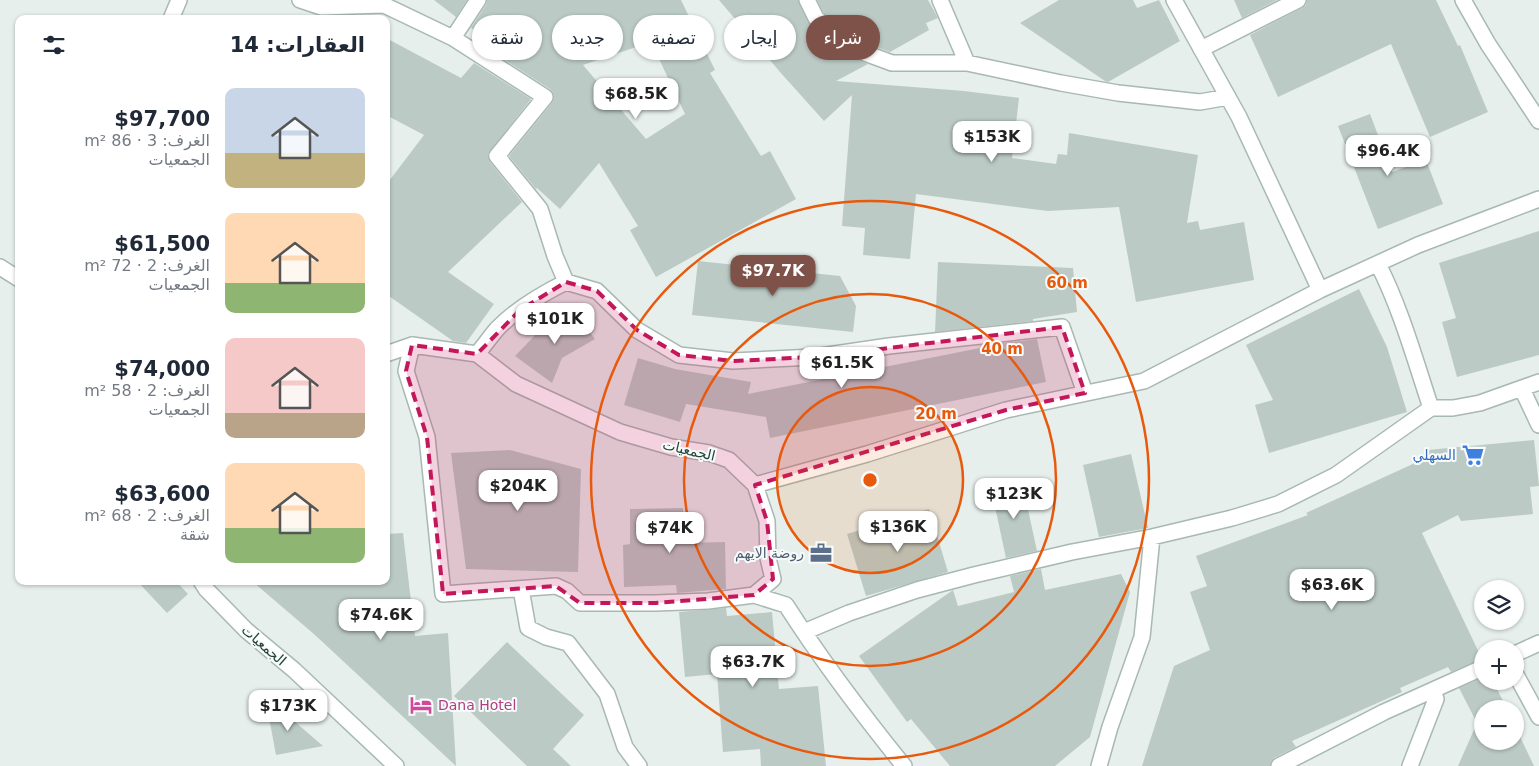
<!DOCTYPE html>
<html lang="ar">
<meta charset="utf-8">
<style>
body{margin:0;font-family:"DejaVu Sans",Cairo,sans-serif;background:#f6f6f7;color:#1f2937;direction:rtl;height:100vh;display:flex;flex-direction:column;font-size:19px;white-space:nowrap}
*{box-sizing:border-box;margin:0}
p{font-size:16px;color:#747a83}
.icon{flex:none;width:28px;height:28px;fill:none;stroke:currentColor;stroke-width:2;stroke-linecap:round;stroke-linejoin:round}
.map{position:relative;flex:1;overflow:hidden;direction:ltr}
.drawer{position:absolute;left:15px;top:15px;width:375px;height:570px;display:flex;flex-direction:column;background:#fff;border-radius:10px;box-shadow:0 1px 4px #0004;direction:rtl}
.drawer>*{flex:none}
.banner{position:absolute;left:405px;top:15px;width:475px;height:45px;direction:rtl;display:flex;gap:10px}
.controls{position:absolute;left:1474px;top:580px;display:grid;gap:10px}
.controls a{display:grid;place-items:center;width:50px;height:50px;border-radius:50%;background:#fff;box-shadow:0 1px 4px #0004;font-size:25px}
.price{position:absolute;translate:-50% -42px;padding:0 11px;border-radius:10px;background:#fff;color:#222;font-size:16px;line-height:32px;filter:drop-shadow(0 1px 2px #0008)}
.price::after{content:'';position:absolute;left:50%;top:30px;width:15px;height:11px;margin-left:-8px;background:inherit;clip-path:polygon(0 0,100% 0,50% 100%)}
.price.current{background:#7f5249;color:#fff}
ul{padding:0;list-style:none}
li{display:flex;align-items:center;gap:15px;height:125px;padding:0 25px}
li span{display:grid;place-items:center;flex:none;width:140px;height:100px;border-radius:10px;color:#555}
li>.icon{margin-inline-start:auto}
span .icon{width:60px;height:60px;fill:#fffc;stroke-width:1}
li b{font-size:21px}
h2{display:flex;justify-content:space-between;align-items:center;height:60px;padding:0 25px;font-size:21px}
.tag{padding:0 18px;border-radius:22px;background:#fff;box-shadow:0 1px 4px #0004;font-size:18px;line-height:45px}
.tag.current{background:#7f5249;color:#fff}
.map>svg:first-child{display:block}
.building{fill:#bbcac4;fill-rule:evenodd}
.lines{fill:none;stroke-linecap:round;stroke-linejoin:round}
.street-casing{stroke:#a8b8b2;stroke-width:18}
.street{stroke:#fff;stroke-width:15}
.marked{fill:#c2185b;fill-opacity:0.2;stroke:#c2185b;stroke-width:4;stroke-dasharray:10 6;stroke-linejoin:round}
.ring{fill:none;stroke:#e8590c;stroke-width:2.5}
.labels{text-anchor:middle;stroke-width:4;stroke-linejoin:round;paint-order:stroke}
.street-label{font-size:14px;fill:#24423a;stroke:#f7fbf9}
.shop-label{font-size:14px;fill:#366cbe;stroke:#f7fbf9;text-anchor:end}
.service-label{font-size:14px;fill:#4e5e75;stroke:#f7fbf9;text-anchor:end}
.hotel-label{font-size:14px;fill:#b23c85;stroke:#f7fbf9;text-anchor:start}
.centre{fill:#e8590c;stroke:#f7fbf9;stroke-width:2.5}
.ring-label{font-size:15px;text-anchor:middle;font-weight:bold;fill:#e8590c;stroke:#f7fbf9;stroke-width:4;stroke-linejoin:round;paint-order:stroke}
</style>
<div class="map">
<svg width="1539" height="766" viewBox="0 0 1539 766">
<rect width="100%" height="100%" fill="#e6efeb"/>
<path class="building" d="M 434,0 L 467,0 L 456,17 Z
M 487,0 L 681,0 L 715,70 L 710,73 L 761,156 L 770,151 L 796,199 L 656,277 L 630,230 L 638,226 L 599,163 L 560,209 L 537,188 L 536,189 L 509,156 L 552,103 L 554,98 L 553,93 L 550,89 L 486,48 L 491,43 L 471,28 L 486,5 ZM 651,42 L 685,114 L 646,139 L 583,65 Z
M 719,0 L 798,0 L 810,25 L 848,56 L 868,64 L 836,81 L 964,91 L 1019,98 L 1012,158 L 1056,164 L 1058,154 L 1067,155 L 1069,133 L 1198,155 L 1187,223 L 1198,221 L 1200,230 L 1244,222 L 1254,280 L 1136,302 L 1119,207 L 1048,211 L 916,194 L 910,259 L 863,255 L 865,228 L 842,226 L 852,95 L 824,121 L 780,72 Z
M 817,0 L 928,0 L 938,18 L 926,23 L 929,30 L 890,52 L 859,41 L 823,12 Z
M 1059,0 L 1133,0 L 1137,8 L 1159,0 L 1180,41 L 1108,82 L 1105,81 L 1020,23 Z
M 1234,0 L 1277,0 L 1242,18 Z
M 1307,0 L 1436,0 L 1458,46 L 1460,45 L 1488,112 L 1430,137 L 1391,44 L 1278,97 L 1250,35 L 1302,8 L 1306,5 Z
M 386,38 L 461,78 L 474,63 L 531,99 L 488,154 L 490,162 L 522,202 L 448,272 L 494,304 L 466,343 L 453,341 L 386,294 L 386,185 L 424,135 L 386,115 Z
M 1370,114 L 1392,172 L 1426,160 L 1443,204 L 1378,229 L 1338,126 Z
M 1539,231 L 1539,355 L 1457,377 L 1442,322 L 1456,318 L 1439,263 Z
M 698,261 L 840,276 L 856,306 L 853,332 L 692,315 Z
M 938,262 L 1073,268 L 1077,312 L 1033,319 L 1033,321 L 935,332 Z
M 1359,289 L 1387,347 L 1407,412 L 1269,453 L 1255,405 L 1273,400 L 1246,345 Z
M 574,312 L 595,339 L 562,358 L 552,383 L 515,356 L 541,329 Z
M 1037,339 L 1046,382 L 770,438 L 766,417 L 686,404 L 680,422 L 624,405 L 638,358 L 675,369 L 751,382 L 748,394 L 985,347 L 977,346 Z
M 1534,440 L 1539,486 L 1530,487 L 1533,514 L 1461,521 L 1458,515 L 1422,533 L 1482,659 L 1451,672 L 1448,667 L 1400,688 L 1402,692 L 1292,741 L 1296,747 L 1274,758 L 1270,766 L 1142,766 L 1174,666 L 1210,650 L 1190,592 L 1207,586 L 1196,556 L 1308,515 L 1306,513 L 1428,457 L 1428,450 Z
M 510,450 L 581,469 L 578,572 L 466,569 L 451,453 Z
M 1131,454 L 1148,528 L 1099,537 L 1083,465 Z
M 1022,482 L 1037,551 L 1006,558 L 991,488 Z
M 683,508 L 684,543 L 725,542 L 726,589 L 677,593 L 676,585 L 624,587 L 623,545 L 630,544 L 630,509 Z
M 929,509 L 948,572 L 866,596 L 847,534 Z
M 403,533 L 415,636 L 448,633 L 456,766 L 315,635 L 252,581 L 386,581 L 386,534 Z
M 1041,569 L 1045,590 L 1121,574 L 1130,592 L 1090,737 L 1055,766 L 950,766 L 911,719 L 907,722 L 859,656 L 953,590 L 958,606 L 1014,592 L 1010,576 Z
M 137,581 L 176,581 L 188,594 L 167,613 Z
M 726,608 L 727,616 L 772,612 L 779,689 L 818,686 L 826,766 L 761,766 L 760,749 L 723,752 L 717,674 L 685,677 L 679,612 Z
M 507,642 L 584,715 L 553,749 L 571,766 L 527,766 L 454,696 Z
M 1482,678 L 1482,681 L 1493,681 L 1507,709 L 1482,709 L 1482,741 L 1515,741 L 1515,726 L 1534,766 L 1458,766 L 1477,723 L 1459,688 Z
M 265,696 L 323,746 L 276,755 Z"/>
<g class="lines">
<g class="street-casing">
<path id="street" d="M 300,0 L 321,7 L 384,5 L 453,38 L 545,97 L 497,156 L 540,209 L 555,256 L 566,282
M 807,0 L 816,18 L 854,49 L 892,63 L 967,63 L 1061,83 L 1118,93 L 1200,102 L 1228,97
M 940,0 L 967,63
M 1174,0 L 1239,117 L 1320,290
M 1463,0 L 1488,44 L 1539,121
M 171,19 L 179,0
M 453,38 L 478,0
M 1201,49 L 1298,0
M 1378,264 C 1401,309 1415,360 1431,408
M 0,267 L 19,279
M 412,345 L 406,371 L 427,437 L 443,594 L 556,586 L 567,591 L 580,603 L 656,603 L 708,601 L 754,595
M 386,354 L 412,345 L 477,354 L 516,384 L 620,432 L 671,447 L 709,453 L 729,460 L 755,485 L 767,521 L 768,558 L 773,579 L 754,595 L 786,605 C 822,661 862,714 904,766
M 477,354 C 484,346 490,337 497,329 C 516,309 542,294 566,282 L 597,291 L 637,330 L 679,355 L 733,361 L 814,357 L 889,346 L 1062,327 L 1085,393
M 1522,389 L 1539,425
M 755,485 L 867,454 L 1006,410 L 1144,381 L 1320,290 L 1418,245 L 1539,199
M 201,581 L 206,589 L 246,630 L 294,670 L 396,766
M 521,589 L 528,628 L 546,637 L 568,643 L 607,694 L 625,747 L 639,766
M 804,632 L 849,613 L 917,590 L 974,575 L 1072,552 L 1152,537 L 1232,518 L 1278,504 L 1336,475 L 1431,408 L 1453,408 L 1480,403 L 1539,382
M 1515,654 L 1539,643
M 1515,673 L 1539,717
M 1099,766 L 1110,727 L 1142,637 L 1152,537
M 1279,766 L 1384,712 L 1482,668
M 1410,766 L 1436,699 L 1433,690"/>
</g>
<use href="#street" class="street"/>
</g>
<path class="marked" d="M 566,282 L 597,291 L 637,330 L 679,355 L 733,361 L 814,357 L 1062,327 L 1085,393 L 1006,410 L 755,485 L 767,521 L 773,579 L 754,595 L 656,603 L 580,603 L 556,586 L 443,594 L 427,437 L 406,371 L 412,345 L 477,354 L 520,310 Z"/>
<circle cx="870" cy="480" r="93" fill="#e8590c" fill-opacity=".12"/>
<g class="ring">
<circle cx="870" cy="480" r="93"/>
<circle cx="870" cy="480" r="186"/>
<circle cx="870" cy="480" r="279"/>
</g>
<defs>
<g id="supermarket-bare" transform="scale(1.725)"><path d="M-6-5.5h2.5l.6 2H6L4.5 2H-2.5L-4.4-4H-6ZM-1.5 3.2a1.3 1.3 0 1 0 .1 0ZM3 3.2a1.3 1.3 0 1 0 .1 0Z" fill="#3f7fe0" stroke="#f7fbf9" stroke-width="2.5" paint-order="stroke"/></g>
<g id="office-bare" transform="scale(1.725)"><path d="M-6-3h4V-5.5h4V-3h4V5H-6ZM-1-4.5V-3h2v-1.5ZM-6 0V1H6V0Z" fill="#5c6f8a" stroke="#f7fbf9" stroke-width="2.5" paint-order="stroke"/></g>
<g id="hotel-bare" transform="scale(1.725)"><path d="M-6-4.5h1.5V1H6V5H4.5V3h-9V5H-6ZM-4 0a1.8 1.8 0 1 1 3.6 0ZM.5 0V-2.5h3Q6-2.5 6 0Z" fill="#d1479c" stroke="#f7fbf9" stroke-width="2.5" paint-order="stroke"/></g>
</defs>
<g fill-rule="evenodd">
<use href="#supermarket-bare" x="1473" y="455"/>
<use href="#office-bare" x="821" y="553"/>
<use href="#hotel-bare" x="421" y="705"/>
</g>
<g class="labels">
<g class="street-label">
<text transform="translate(689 450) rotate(13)" y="5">الجمعيات</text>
<text transform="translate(264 645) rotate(41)" y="5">الجمعيات</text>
</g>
<g class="shop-label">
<text x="1456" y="460">السهلي</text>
</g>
<g class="service-label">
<text x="804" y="558">روضة الايهم</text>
</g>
<g class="hotel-label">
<text x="438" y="710">Dana Hotel</text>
</g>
</g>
<circle cx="870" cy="480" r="8" class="centre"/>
<g class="ring-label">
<text x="1067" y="288">60 m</text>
<text x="1002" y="354">40 m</text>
<text x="936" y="419">20 m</text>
</g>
</svg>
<div class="controls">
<a><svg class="icon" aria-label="layers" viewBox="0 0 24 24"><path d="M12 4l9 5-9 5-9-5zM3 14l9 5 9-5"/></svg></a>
<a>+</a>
<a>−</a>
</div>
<b class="price" style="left:636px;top:120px">$68.5K</b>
<b class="price" style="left:992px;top:163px">$153K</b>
<b class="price" style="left:1388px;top:177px">$96.4K</b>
<b class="price current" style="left:773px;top:297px">$97.7K</b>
<b class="price" style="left:555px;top:345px">$101K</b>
<b class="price" style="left:842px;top:389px">$61.5K</b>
<b class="price" style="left:518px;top:512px">$204K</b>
<b class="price" style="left:1014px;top:520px">$123K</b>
<b class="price" style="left:898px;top:553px">$136K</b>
<b class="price" style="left:670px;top:554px">$74K</b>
<b class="price" style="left:1332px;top:611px">$63.6K</b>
<b class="price" style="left:381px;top:641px">$74.6K</b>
<b class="price" style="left:753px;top:688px">$63.7K</b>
<b class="price" style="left:288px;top:732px">$173K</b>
<div class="banner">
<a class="tag current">شراء</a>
<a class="tag">إيجار</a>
<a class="tag">تصفية</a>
<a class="tag">جديد</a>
<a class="tag">شقة</a>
</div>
<section class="drawer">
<h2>العقارات: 14<svg class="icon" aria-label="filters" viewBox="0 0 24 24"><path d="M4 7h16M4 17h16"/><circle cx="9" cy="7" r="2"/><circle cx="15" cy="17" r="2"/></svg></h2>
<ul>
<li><span style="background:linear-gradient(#c9d6e8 65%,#c2b280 0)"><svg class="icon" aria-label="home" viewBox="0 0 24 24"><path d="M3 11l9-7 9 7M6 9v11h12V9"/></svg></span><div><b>$97,700</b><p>الغرف: 3 · 86 m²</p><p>الجمعيات</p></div></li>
<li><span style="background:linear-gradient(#ffd9b3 70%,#8fb573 0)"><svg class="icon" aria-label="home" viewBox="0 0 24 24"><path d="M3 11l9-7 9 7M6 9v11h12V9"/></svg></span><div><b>$61,500</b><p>الغرف: 2 · 72 m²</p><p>الجمعيات</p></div></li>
<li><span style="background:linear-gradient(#f6c9c9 75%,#b9a48a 0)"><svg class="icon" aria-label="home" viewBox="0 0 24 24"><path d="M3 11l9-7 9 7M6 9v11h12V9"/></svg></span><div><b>$74,000</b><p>الغرف: 2 · 58 m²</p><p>الجمعيات</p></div></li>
<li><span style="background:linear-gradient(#ffd9b3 65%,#8fb573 0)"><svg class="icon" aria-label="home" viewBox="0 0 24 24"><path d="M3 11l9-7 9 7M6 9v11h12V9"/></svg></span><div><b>$63,600</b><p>الغرف: 2 · 68 m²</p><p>شقة</p></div></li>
</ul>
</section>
</div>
